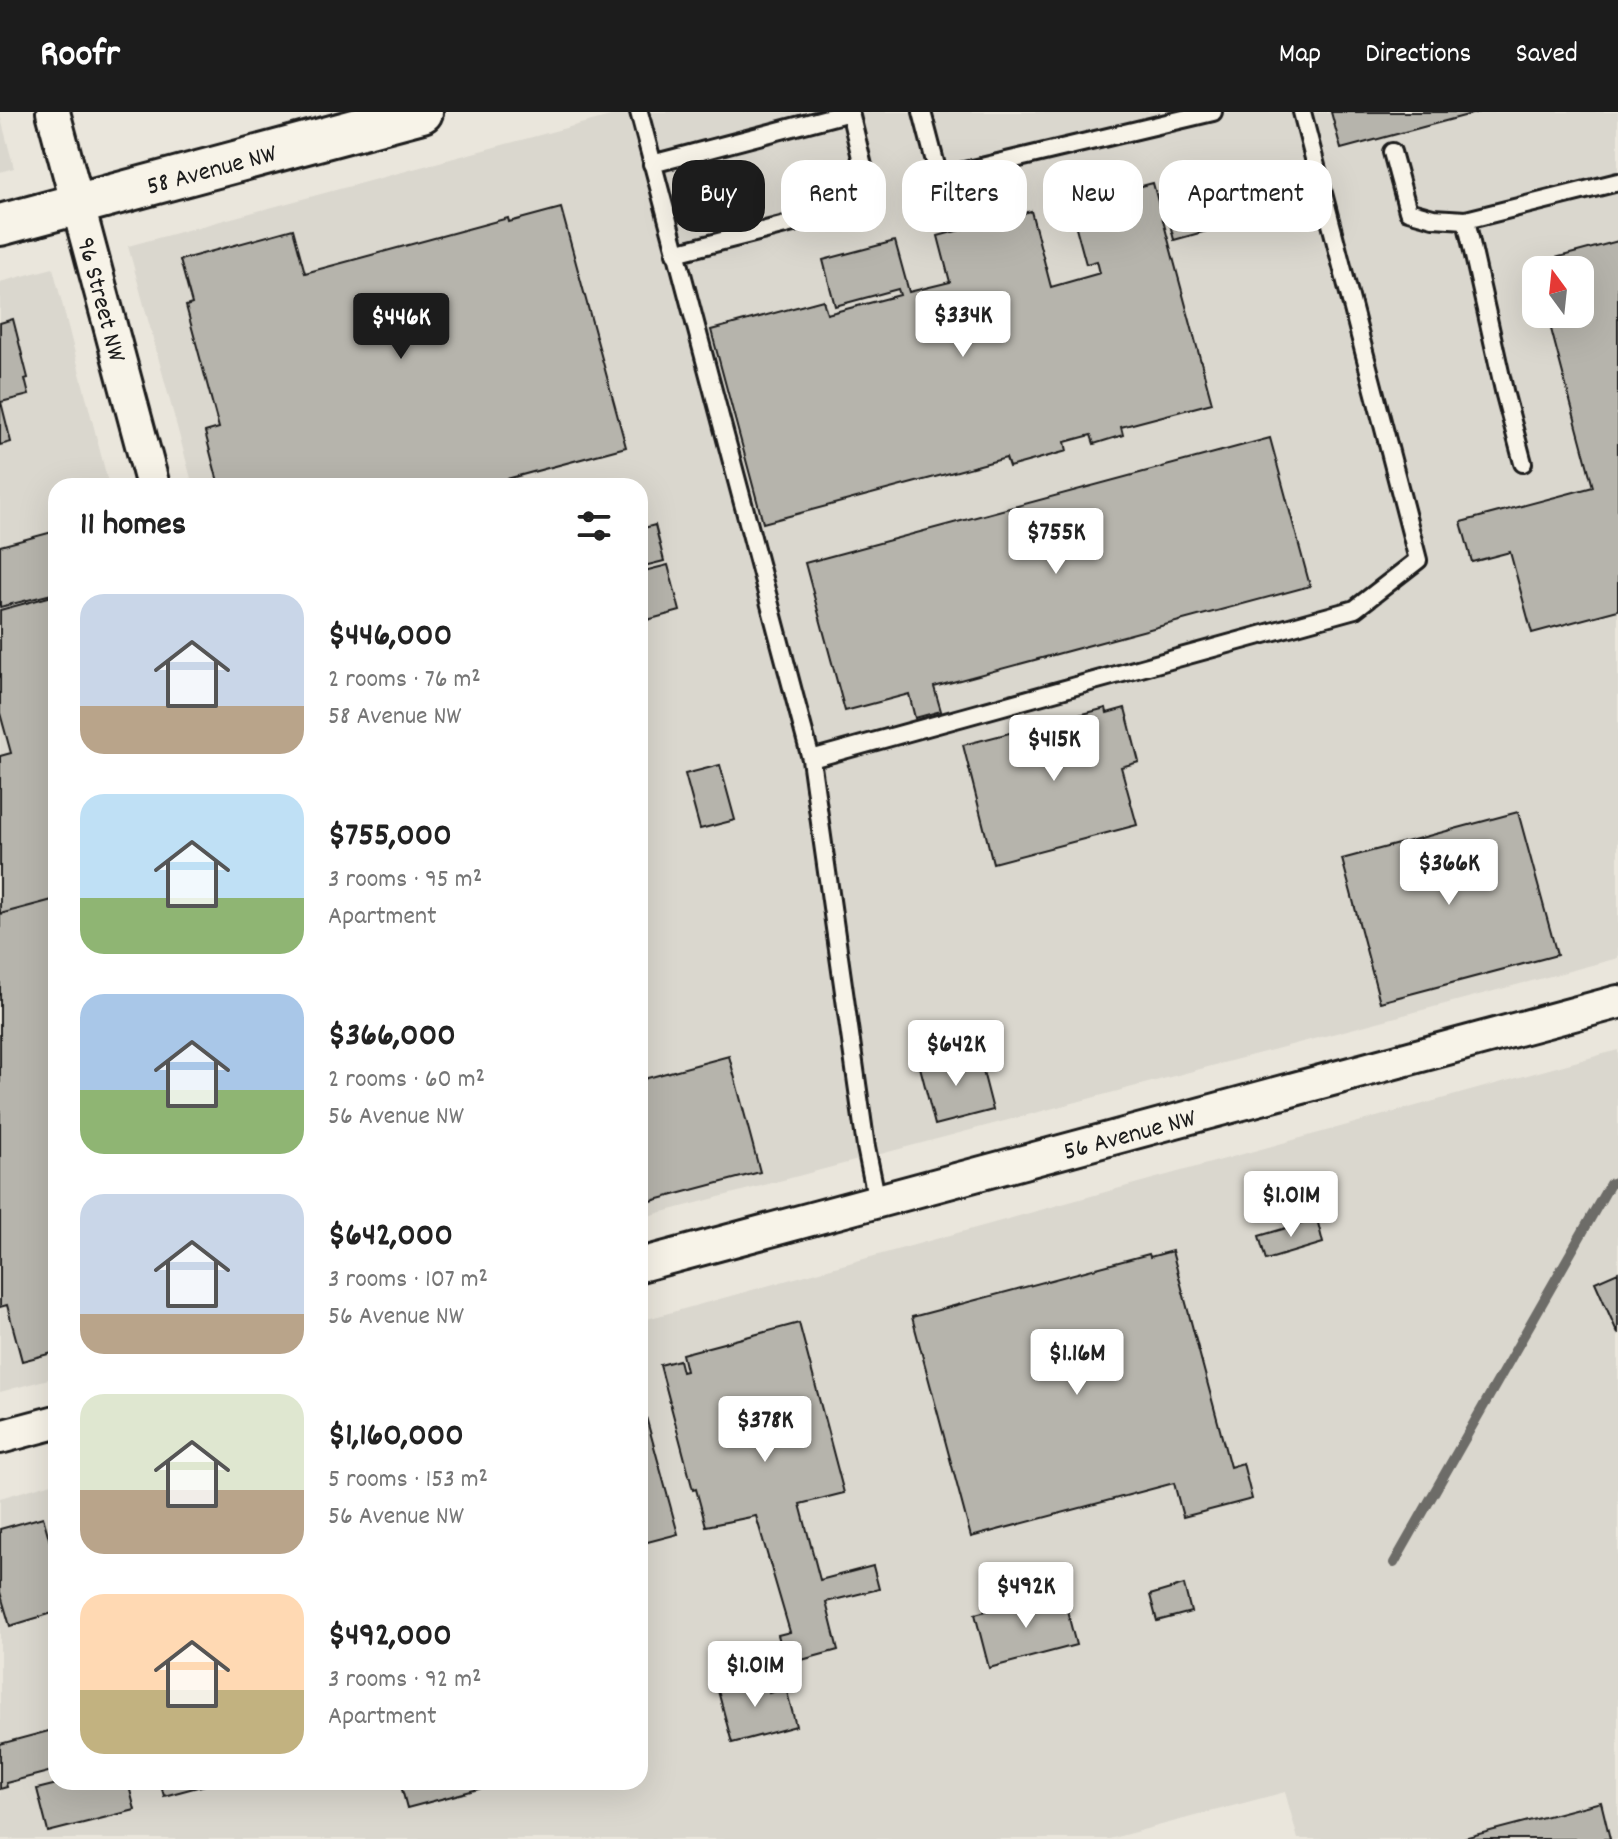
<!DOCTYPE html>
<meta charset="utf-8">
<style>
body{margin:0;font-family:Dekko,sans-serif;background:#f2f2f2;color:#222;height:100vh;display:flex;flex-direction:column;font-size:30px;white-space:nowrap}
*{box-sizing:border-box;margin:0}
p{font-size:26px;color:#767676}
.icon{flex:none;width:44px;height:44px;fill:none;stroke:currentColor;stroke-width:2;stroke-linecap:round;stroke-linejoin:round}
.map{position:relative;flex:1;overflow:hidden}
.side{position:absolute;left:48px;top:366px;width:600px;height:1312px;display:flex;flex-direction:column;background:#fff;border-radius:24px;box-shadow:0 8px 32px #0002}
.side>*{flex:none}
.banner{position:absolute;left:672px;top:48px;width:760px;height:72px;display:flex;gap:16px}
.needle{width:52px;rotate:345deg}
.tools{position:absolute;left:1522px;top:144px;display:grid;gap:16px}
.tools a{display:grid;place-items:center;width:72px;height:72px;border-radius:16px;background:#fff;box-shadow:0 8px 32px #0002;font-size:40px}
.price{position:absolute;translate:-50% -68px;padding:0 18px;border-radius:8px;background:#fff;color:#222;font-size:26px;line-height:52px;filter:drop-shadow(0 2px 4px #0008)}
.price::after{content:'';position:absolute;left:50%;top:48px;width:24px;height:18px;margin-left:-12px;background:inherit;clip-path:polygon(0 0,100% 0,50% 100%)}
.price.current{background:#1c1c1c;color:#fff}
ul{padding:0;list-style:none}
li{display:flex;align-items:center;gap:24px;height:200px;padding:0 32px}
li span{display:grid;place-items:center;flex:none;width:224px;height:160px;border-radius:24px;color:#555}
li>.icon{margin-inline-start:auto}
span .icon{width:96px;height:96px;fill:#fffc;stroke-width:1}
li b{font-size:34px}
h2{display:flex;justify-content:space-between;align-items:center;height:96px;padding:0 32px;font-size:34px}
.pill{padding:0 28px;border-radius:24px;background:#fff;box-shadow:0 8px 32px #0002;font-size:28px;line-height:72px}
.pill.current{background:#1c1c1c;color:#fff}
header{display:flex;align-items:center;gap:48px;box-sizing:border-box;height:112px;padding:0 40px;background:#1c1c1c;color:#fff}
header strong{font-size:38px}
nav{display:flex;gap:44px;margin-inline-start:auto;font-size:28px}
.map>svg:first-child{display:block}
.built{fill:#dad7ce;fill-rule:evenodd}
.lines{fill:none;stroke-linecap:round;stroke-linejoin:round}
.stream{stroke:#6d6c68;stroke-width:10}
.building{fill:#b6b4ac;stroke:#1c1c1c;stroke-width:2}
.service-casing{stroke:#1c1c1c;stroke-width:22}
.minor-casing{stroke:#1c1c1c;stroke-width:38}
.tertiary-casing{stroke:#1c1c1c;stroke-width:46}
.service{stroke:#f7f3e8;stroke-width:16}
.minor{stroke:#f7f3e8;stroke-width:32}
.tertiary{stroke:#f7f3e8;stroke-width:40}
.labels{text-anchor:middle;stroke-width:8;stroke-linejoin:round;paint-order:stroke}
.street-label{font-size:26px;fill:#1c1c1c;stroke:#f7f3e8}
</style>
<header>
<strong>Roofr</strong>
<nav><a>Map</a><a>Directions</a><a>Saved</a></nav>
</header>
<div class="map">
<svg width="1618" height="1727" viewBox="0 0 1618 1727">
<rect width="100%" height="100%" fill="#eae6dc"/>
<filter id="ink" filterUnits="userSpaceOnUse"><feTurbulence type="fractalNoise" baseFrequency=".0125" numOctaves="2"/><feDisplacementMap in="SourceGraphic" scale="16" xChannelSelector="R" yChannelSelector="G"/><feConvolveMatrix kernelMatrix="1 2 1 2 8 2 1 2 1" color-interpolation-filters="sRGB"/></filter>
<g filter="url(#ink)">
<path class="built" d="M 625,0 L 1618,0 L 1618,846 L 640,1106 L 640,374 L 193,374 L 128,134 ZM 1536,158 L 1580,158 L 1580,202 L 1536,202 Z
M 0,3 L 14,56 L 0,60 Z
M 53,156 L 109,374 L 56,374 L 56,1265 L 0,1280 L 0,170 Z
M 1618,938 L 1618,1727 L 1298,1727 L 1285,1680 L 1109,1727 L 0,1727 L 0,1386 L 56,1370 L 56,1670 L 640,1670 L 640,1209 Z"/>
<g class="lines">
<path class="stream" d="M 1394,1451 L 1610,1072 L 1618,1069"/>
</g>
<path class="building" d="M 1331,0 L 1479,0 L 1341,37 Z
M 1153,71 L 1212,291 L 1121,315 L 1123,323 L 1094,332 L 1091,323 L 1065,330 L 1067,339 L 1009,355 L 1006,346 L 763,411 L 711,218 L 823,188 L 827,202 L 900,183 L 898,177 L 835,194 L 823,148 L 895,129 L 909,180 L 950,170 L 938,124 L 1031,99 L 1051,175 L 1100,161 L 1097,149 L 1086,152 L 1070,93 Z
M 1223,81 L 1232,112 L 1174,128 L 1166,96 Z
M 561,96 L 626,335 L 481,374 L 219,374 L 205,320 L 219,316 L 186,194 L 192,192 L 180,148 L 293,117 L 305,161 L 508,106 L 509,110 Z
M 1618,129 L 1618,498 L 1532,521 L 1510,440 L 1472,450 L 1461,410 L 1593,375 L 1547,202 L 1580,202 L 1580,158 L 1536,158 L 1536,162 L 1533,152 Z
M 13,207 L 28,266 L 25,267 L 29,283 L 1,290 L 11,330 L 0,333 L 0,211 Z
M 1270,326 L 1310,474 L 934,575 L 941,599 L 915,606 L 909,582 L 845,599 L 805,451 Z
M 655,413 L 664,449 L 640,455 L 640,417 Z
M 56,419 L 56,481 L 0,495 L 0,434 Z
M 668,453 L 680,499 L 640,510 L 640,460 Z
M 56,483 L 56,787 L 0,802 L 0,644 L 11,641 L 0,601 L 0,498 Z
M 1106,596 L 1107,601 L 1125,596 L 1139,650 L 1121,655 L 1137,713 L 993,751 L 963,633 Z
M 720,653 L 735,708 L 700,717 L 685,662 Z
M 1518,700 L 1557,843 L 1380,890 L 1342,747 Z
M 56,787 L 56,1240 L 22,1249 L 7,1193 L 0,1195 L 0,802 Z
M 978,940 L 993,998 L 935,1013 L 920,955 Z
M 729,944 L 760,1060 L 640,1092 L 640,968 Z
M 1317,1107 L 1323,1131 L 1266,1148 L 1259,1124 Z
M 1172,1139 L 1230,1355 L 1243,1351 L 1252,1387 L 1183,1405 L 1174,1371 L 971,1425 L 912,1205 L 1149,1142 L 1150,1145 Z
M 1618,1160 L 1618,1222 L 1595,1170 Z
M 799,1211 L 844,1381 L 800,1392 L 820,1468 L 873,1454 L 879,1477 L 826,1490 L 838,1538 L 798,1549 L 795,1537 L 783,1540 L 778,1523 L 790,1520 L 756,1404 L 706,1414 L 696,1377 L 693,1378 L 660,1253 L 679,1248 L 682,1260 L 686,1259 L 682,1242 Z
M 640,1283 L 678,1422 L 640,1432 Z
M 43,1405 L 56,1451 L 56,1500 L 10,1514 L 0,1480 L 0,1417 Z
M 1184,1473 L 1191,1500 L 1157,1509 L 1150,1483 Z
M 1062,1479 L 1076,1533 L 989,1556 L 975,1502 Z
M 765,1562 L 769,1581 L 786,1576 L 796,1614 L 732,1631 L 717,1575 Z
M 56,1617 L 56,1658 L 6,1671 L 7,1675 L 0,1677 L 0,1632 Z
M 65,1670 L 128,1670 L 135,1698 L 48,1720 L 37,1677 Z
M 160,1670 L 209,1670 L 209,1672 L 164,1684 Z
M 400,1670 L 505,1670 L 407,1696 Z
M 1601,1690 L 1610,1727 L 1460,1727 Z"/>
<g class="lines">
<g class="service-casing">
<path id="service" d="M 639,0 L 811,647 L 1355,497 L 1418,448 L 1302,0
M 922,0 L 939,65 L 1213,0
M 1392,40 L 1408,99 L 1433,106 L 1466,108
M 652,52 L 850,0 L 872,91 L 675,141
M 1523,351 L 1505,283 L 1466,108 L 1618,70
M 811,647 L 866,1035 L 877,1089"/>
</g>
<g class="minor-casing">
<path id="minor" d="M 53,0 L 153,374
M 640,1153 L 1618,890
M 0,1325 L 56,1310"/>
</g>
<g class="tertiary-casing">
<path id="tertiary" d="M 0,113 L 422,0"/>
</g>
<use href="#service" class="service"/>
<use href="#minor" class="minor"/>
<use href="#tertiary" class="tertiary"/>
</g>
</g>
<g class="labels">
<g class="street-label">
<text transform="translate(211 56) rotate(-15)" y="9">58 Avenue NW</text>
<text transform="translate(103 187) rotate(75)" y="9">96 Street NW</text>
<text transform="translate(1129 1021) rotate(-15)" y="9">56 Avenue NW</text>
</g>
</g>
</svg>
<div class="tools">
<a><svg class="needle" viewBox="-14 -14 28 28"><path d="M0-13l5 13h-10z" fill="#e53935"/><path d="M0 13l5-13h-10z" fill="#767676"/></svg></a>
</div>
<b class="price" style="left:963px;top:247px">$334K</b>
<b class="price current" style="left:401px;top:249px">$446K</b>
<b class="price" style="left:1056px;top:464px">$755K</b>
<b class="price" style="left:1054px;top:671px">$415K</b>
<b class="price" style="left:1449px;top:795px">$366K</b>
<b class="price" style="left:956px;top:976px">$642K</b>
<b class="price" style="left:1291px;top:1127px">$1.01M</b>
<b class="price" style="left:1077px;top:1285px">$1.16M</b>
<b class="price" style="left:765px;top:1352px">$378K</b>
<b class="price" style="left:1026px;top:1518px">$492K</b>
<b class="price" style="left:755px;top:1597px">$1.01M</b>
<div class="banner">
<a class="pill current">Buy</a>
<a class="pill">Rent</a>
<a class="pill">Filters</a>
<a class="pill">New</a>
<a class="pill">Apartment</a>
</div>
<section class="side">
<h2>11 homes<svg class="icon" aria-label="filters" viewBox="0 0 24 24"><path d="M4 7h16M4 17h16"/><circle cx="9" cy="7" r="2"/><circle cx="15" cy="17" r="2"/></svg></h2>
<ul>
<li><span style="background:linear-gradient(#c9d6e8 70%,#b9a48a 0)"><svg class="icon" aria-label="home" viewBox="0 0 24 24"><path d="M3 11l9-7 9 7M6 9v11h12V9"/></svg></span><div><b>$446,000</b><p>2 rooms · 76 m²</p><p>58 Avenue NW</p></div></li>
<li><span style="background:linear-gradient(#bfe0f5 65%,#8fb573 0)"><svg class="icon" aria-label="home" viewBox="0 0 24 24"><path d="M3 11l9-7 9 7M6 9v11h12V9"/></svg></span><div><b>$755,000</b><p>3 rooms · 95 m²</p><p>Apartment</p></div></li>
<li><span style="background:linear-gradient(#a9c7e8 60%,#8fb573 0)"><svg class="icon" aria-label="home" viewBox="0 0 24 24"><path d="M3 11l9-7 9 7M6 9v11h12V9"/></svg></span><div><b>$366,000</b><p>2 rooms · 60 m²</p><p>56 Avenue NW</p></div></li>
<li><span style="background:linear-gradient(#c9d6e8 75%,#b9a48a 0)"><svg class="icon" aria-label="home" viewBox="0 0 24 24"><path d="M3 11l9-7 9 7M6 9v11h12V9"/></svg></span><div><b>$642,000</b><p>3 rooms · 107 m²</p><p>56 Avenue NW</p></div></li>
<li><span style="background:linear-gradient(#dfe7d0 60%,#b9a48a 0)"><svg class="icon" aria-label="home" viewBox="0 0 24 24"><path d="M3 11l9-7 9 7M6 9v11h12V9"/></svg></span><div><b>$1,160,000</b><p>5 rooms · 153 m²</p><p>56 Avenue NW</p></div></li>
<li><span style="background:linear-gradient(#ffd9b3 60%,#c2b280 0)"><svg class="icon" aria-label="home" viewBox="0 0 24 24"><path d="M3 11l9-7 9 7M6 9v11h12V9"/></svg></span><div><b>$492,000</b><p>3 rooms · 92 m²</p><p>Apartment</p></div></li>
</ul>
</section>
</div>
